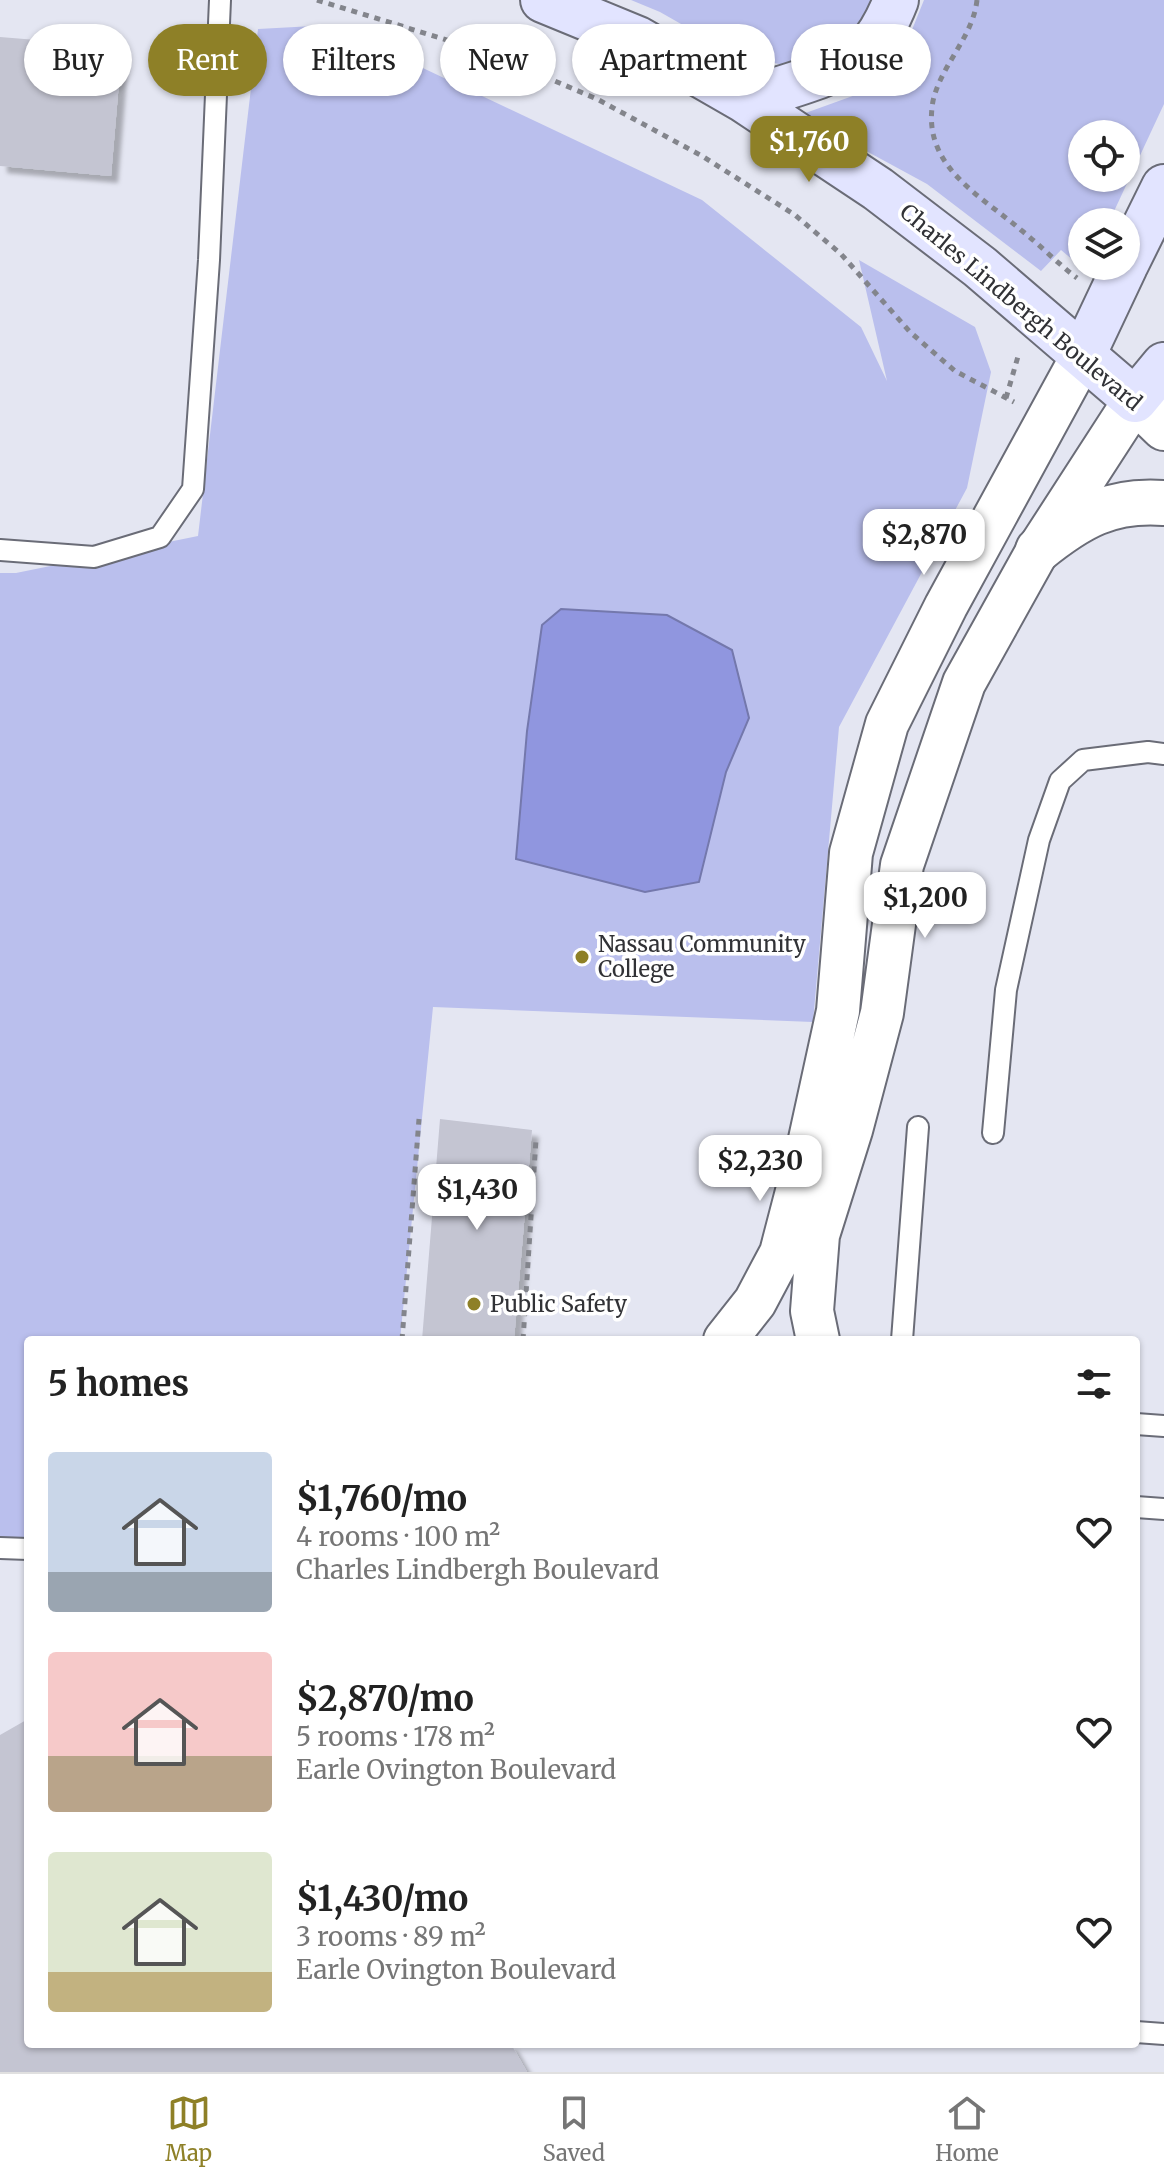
<!DOCTYPE html>
<meta charset="utf-8">
<style>
body{margin:0;font-family:Merriweather,serif;background:#f2f2f2;color:#222;height:100vh;display:flex;flex-direction:column;font-size:30px;white-space:nowrap}
*{box-sizing:border-box;margin:0}
p{font-size:26px;color:#767676}
.icon{flex:none;width:44px;height:44px;fill:none;stroke:currentColor;stroke-width:2;stroke-linecap:round;stroke-linejoin:round}
.map{position:relative;flex:1;overflow:hidden}
.side{position:absolute;left:24px;top:1336px;width:1116px;height:712px;display:flex;flex-direction:column;background:#fff;border-radius:8px;box-shadow:0 2px 6px #0004}
.side>*{flex:none}
.guide{position:absolute;left:24px;top:24px;width:1116px;height:72px;display:flex;gap:16px}
.controls{position:absolute;left:1068px;top:120px;display:grid;gap:16px}
.controls a{display:grid;place-items:center;width:72px;height:72px;border-radius:50%;background:#fff;box-shadow:0 2px 6px #0004;font-size:40px}
.price{position:absolute;translate:-50% -68px;padding:0 18px;border-radius:16px;background:#fff;color:#222;font-size:26px;line-height:52px;filter:drop-shadow(0 2px 4px #0008)}
.price::after{content:'';position:absolute;left:50%;top:48px;width:24px;height:18px;margin-left:-12px;background:inherit;clip-path:polygon(0 0,100% 0,50% 100%)}
.price.on{background:#8e8027;color:#fff}
ul{padding:0;list-style:none}
li{display:flex;align-items:center;gap:24px;height:200px;padding:0 24px}
li span{display:grid;place-items:center;flex:none;width:224px;height:160px;border-radius:8px;color:#555}
li>.icon{margin-inline-start:auto}
span .icon{width:96px;height:96px;fill:#fffc;stroke-width:1}
li b{font-size:34px}
h2{display:flex;justify-content:space-between;align-items:center;height:96px;padding:0 24px;font-size:34px}
.tag{padding:0 28px;border-radius:36px;background:#fff;box-shadow:0 2px 6px #0004;font-size:28px;line-height:72px}
.tag.on{background:#8e8027;color:#fff}
.dock{display:flex;justify-content:space-around;align-items:center;height:112px;border-top:2px solid #e0e0e0;background:#fff;font-size:22px;color:#767676}
.dock a{display:grid;justify-items:center;gap:4px}
.dock .on{color:#8e8027}
.map>svg:first-child{display:block}
.green{fill:#babfed;fill-rule:evenodd}
.water{fill:#9096df;stroke:#7478ac;stroke-width:2}
.building{fill:#c4c5d2;filter:url(#shadow)}
.lines{fill:none;stroke-linecap:round;stroke-linejoin:round}
.service-casing{stroke:#6a6c77;stroke-width:24}
.minor-casing{stroke:#6a6c77;stroke-width:46}
.tertiary-casing{stroke:#6a6c77;stroke-width:48}
.secondary-casing{stroke:#6a6c77;stroke-width:48}
.path{stroke:#83858c;stroke-width:5;stroke-dasharray:6 6;stroke-linecap:butt}
.service{stroke:#fff;stroke-width:20}
.minor{stroke:#fff;stroke-width:42}
.tertiary{stroke:#fff;stroke-width:44}
.secondary{stroke:#e2e4ff;stroke-width:44}
.poi-dot{fill:#8e8027;stroke:#fff;stroke-width:3}
.labels{text-anchor:middle;stroke-width:7;stroke-linejoin:round;paint-order:stroke}
.street-label{font-size:22px;fill:#313236;stroke:#fff}
.poi-label{font-size:22px;fill:#313236;stroke:#fff;text-anchor:start}
</style>
<div class="map">
<svg width="1164" height="2072" viewBox="0 0 1164 2072">
<defs>
<filter id="shadow"><feDropShadow dx="7" dy="7" stdDeviation="2" flood-color="#0004"/></filter>
</defs>
<rect width="100%" height="100%" fill="#e4e6f2"/>
<path class="green" d="M 631,0 L 872,0 L 866,19 L 831,54 L 783,65 L 732,53 L 660,12 Z
M 924,0 L 1164,0 L 1164,104 L 1109,222 L 1082,222 L 1082,266 L 1088,266 L 1086,271 L 1061,250 L 1041,271 L 927,184 L 800,115 L 861,93 L 903,52 ZM 1082,134 L 1126,134 L 1126,178 L 1082,178 Z
M 332,25 L 702,200 L 861,327 L 887,381 L 859,260 L 975,327 L 991,372 L 967,488 L 839,727 L 813,1022 L 433,1007 L 400,1340 L 28,1340 L 28,1548 L 0,1548 L 0,573 L 16,573 L 198,536 L 258,29 Z"/>
<path class="water" d="M 561,609 L 667,615 L 732,650 L 749,718 L 726,772 L 699,882 L 645,892 L 516,859 L 527,731 L 542,625 Z"/>
<path class="building" d="M 0,37 L 122,47 L 111,176 L 0,166 Z
M 440,1119 L 532,1130 L 514,1340 L 422,1340 Z
M 28,1719 L 28,2044 L 511,2044 L 527,2072 L 0,2072 L 0,1735 Z"/>
<g class="lines">
<g class="service-casing">
<path id="service" d="M 0,550 L 94,557 L 160,537 L 193,489 L 209,260 L 220,0
M 993,1133 L 1006,990 L 1039,840 L 1060,781 L 1083,760 L 1148,752 L 1164,754
M 902,1340 L 918,1127
M 1136,1424 L 1164,1426
M 1136,1507 L 1164,1509
M 0,1548 L 28,1549
M 1136,2032 L 1164,2034"/>
</g>
<g class="minor-casing">
<path id="minor" d="M 725,1340 L 755,1302 L 781,1253 L 807,1153 L 838,1011 L 851,853 L 887,724 L 946,606 L 1083,355
M 818,1340 L 812,1311 L 818,1235 L 851,1130 L 882,1013 L 902,865 L 964,683 L 1038,550 L 1135,400"/>
</g>
<g class="tertiary-casing">
<path id="tertiary" d="M 1135,400 L 1164,428
M 1038,550 C 1079,517 1110,499 1164,503"/>
</g>
<g class="secondary-casing">
<path id="secondary" d="M 543,0 L 638,39 L 744,100 L 878,189 L 980,267 L 1135,400 L 1164,365
M 744,100 C 780,88 839,75 867,49 C 881,35 889,18 896,0
M 1126,264 L 1164,187
M 1083,355 L 1125,266"/>
</g>
<path class="path" d="M 317,0 L 489,53 L 597,99 L 702,156 L 795,215 L 841,254 L 910,332 L 955,371 L 1014,402
M 977,0 C 973,37 941,65 933,101 C 921,166 980,195 1021,230 C 1040,245 1057,263 1077,278
M 1006,398 L 1019,353
M 402,1340 L 419,1119
M 523,1340 L 536,1139"/>
<use href="#service" class="service"/>
<use href="#minor" class="minor"/>
<use href="#tertiary" class="tertiary"/>
<use href="#secondary" class="secondary"/>
</g>
<g class="poi-dot">
<circle cx="582" cy="957" r="8"/>
<circle cx="474" cy="1304" r="8"/>
</g>
<g class="labels">
<g class="street-label">
<text transform="translate(1021 307) rotate(40)" y="8">Charles Lindbergh Boulevard</text>
</g>
<g class="poi-label">
<text x="598" y="952">Nassau Community<tspan x="598" dy="25">College</tspan></text>
<text x="490" y="1312">Public Safety</text>
</g>
</g>
</svg>
<div class="controls">
<a><svg class="icon" aria-label="locate" viewBox="0 0 24 24"><circle cx="12" cy="12" r="6"/><path d="M12 2v4M12 18v4M2 12h4M18 12h4"/></svg></a>
<a><svg class="icon" aria-label="layers" viewBox="0 0 24 24"><path d="M12 4l9 5-9 5-9-5zM3 14l9 5 9-5"/></svg></a>
</div>
<b class="price on" style="left:809px;top:184px">$1,760</b>
<b class="price" style="left:924px;top:577px">$2,870</b>
<b class="price" style="left:925px;top:940px">$1,200</b>
<b class="price" style="left:760px;top:1203px">$2,230</b>
<b class="price" style="left:477px;top:1232px">$1,430</b>
<div class="guide">
<a class="tag">Buy</a>
<a class="tag on">Rent</a>
<a class="tag">Filters</a>
<a class="tag">New</a>
<a class="tag">Apartment</a>
<a class="tag">House</a>
</div>
<section class="side">
<h2>5 homes<svg class="icon" aria-label="filters" viewBox="0 0 24 24"><path d="M4 7h16M4 17h16"/><circle cx="9" cy="7" r="2"/><circle cx="15" cy="17" r="2"/></svg></h2>
<ul>
<li><span style="background:linear-gradient(#c9d6e8 75%,#9aa5b1 0)"><svg class="icon" aria-label="home" viewBox="0 0 24 24"><path d="M3 11l9-7 9 7M6 9v11h12V9"/></svg></span><div><b>$1,760/mo</b><p>4 rooms · 100 m²</p><p>Charles Lindbergh Boulevard</p></div><svg class="icon" aria-label="heart" viewBox="0 0 24 24"><path d="M12 20l-8-8c-3-5 5-10 8-4 3-6 11-1 8 4z"/></svg></li>
<li><span style="background:linear-gradient(#f6c9c9 65%,#b9a48a 0)"><svg class="icon" aria-label="home" viewBox="0 0 24 24"><path d="M3 11l9-7 9 7M6 9v11h12V9"/></svg></span><div><b>$2,870/mo</b><p>5 rooms · 178 m²</p><p>Earle Ovington Boulevard</p></div><svg class="icon" aria-label="heart" viewBox="0 0 24 24"><path d="M12 20l-8-8c-3-5 5-10 8-4 3-6 11-1 8 4z"/></svg></li>
<li><span style="background:linear-gradient(#dfe7d0 75%,#c2b280 0)"><svg class="icon" aria-label="home" viewBox="0 0 24 24"><path d="M3 11l9-7 9 7M6 9v11h12V9"/></svg></span><div><b>$1,430/mo</b><p>3 rooms · 89 m²</p><p>Earle Ovington Boulevard</p></div><svg class="icon" aria-label="heart" viewBox="0 0 24 24"><path d="M12 20l-8-8c-3-5 5-10 8-4 3-6 11-1 8 4z"/></svg></li>
</ul>
</section>
</div>
<nav class="dock">
<a class="on"><svg class="icon" aria-label="map" viewBox="0 0 24 24"><path d="M3 6l6-2 6 2 6-2v14l-6 2-6-2-6 2zM9 4v14M15 6v14"/></svg>Map</a>
<a><svg class="icon" aria-label="saved" viewBox="0 0 24 24"><path d="M7 4h10v16l-5-4-5 4z"/></svg>Saved</a>
<a><svg class="icon" aria-label="home" viewBox="0 0 24 24"><path d="M3 11l9-7 9 7M6 9v11h12V9"/></svg>Home</a>
</nav>
